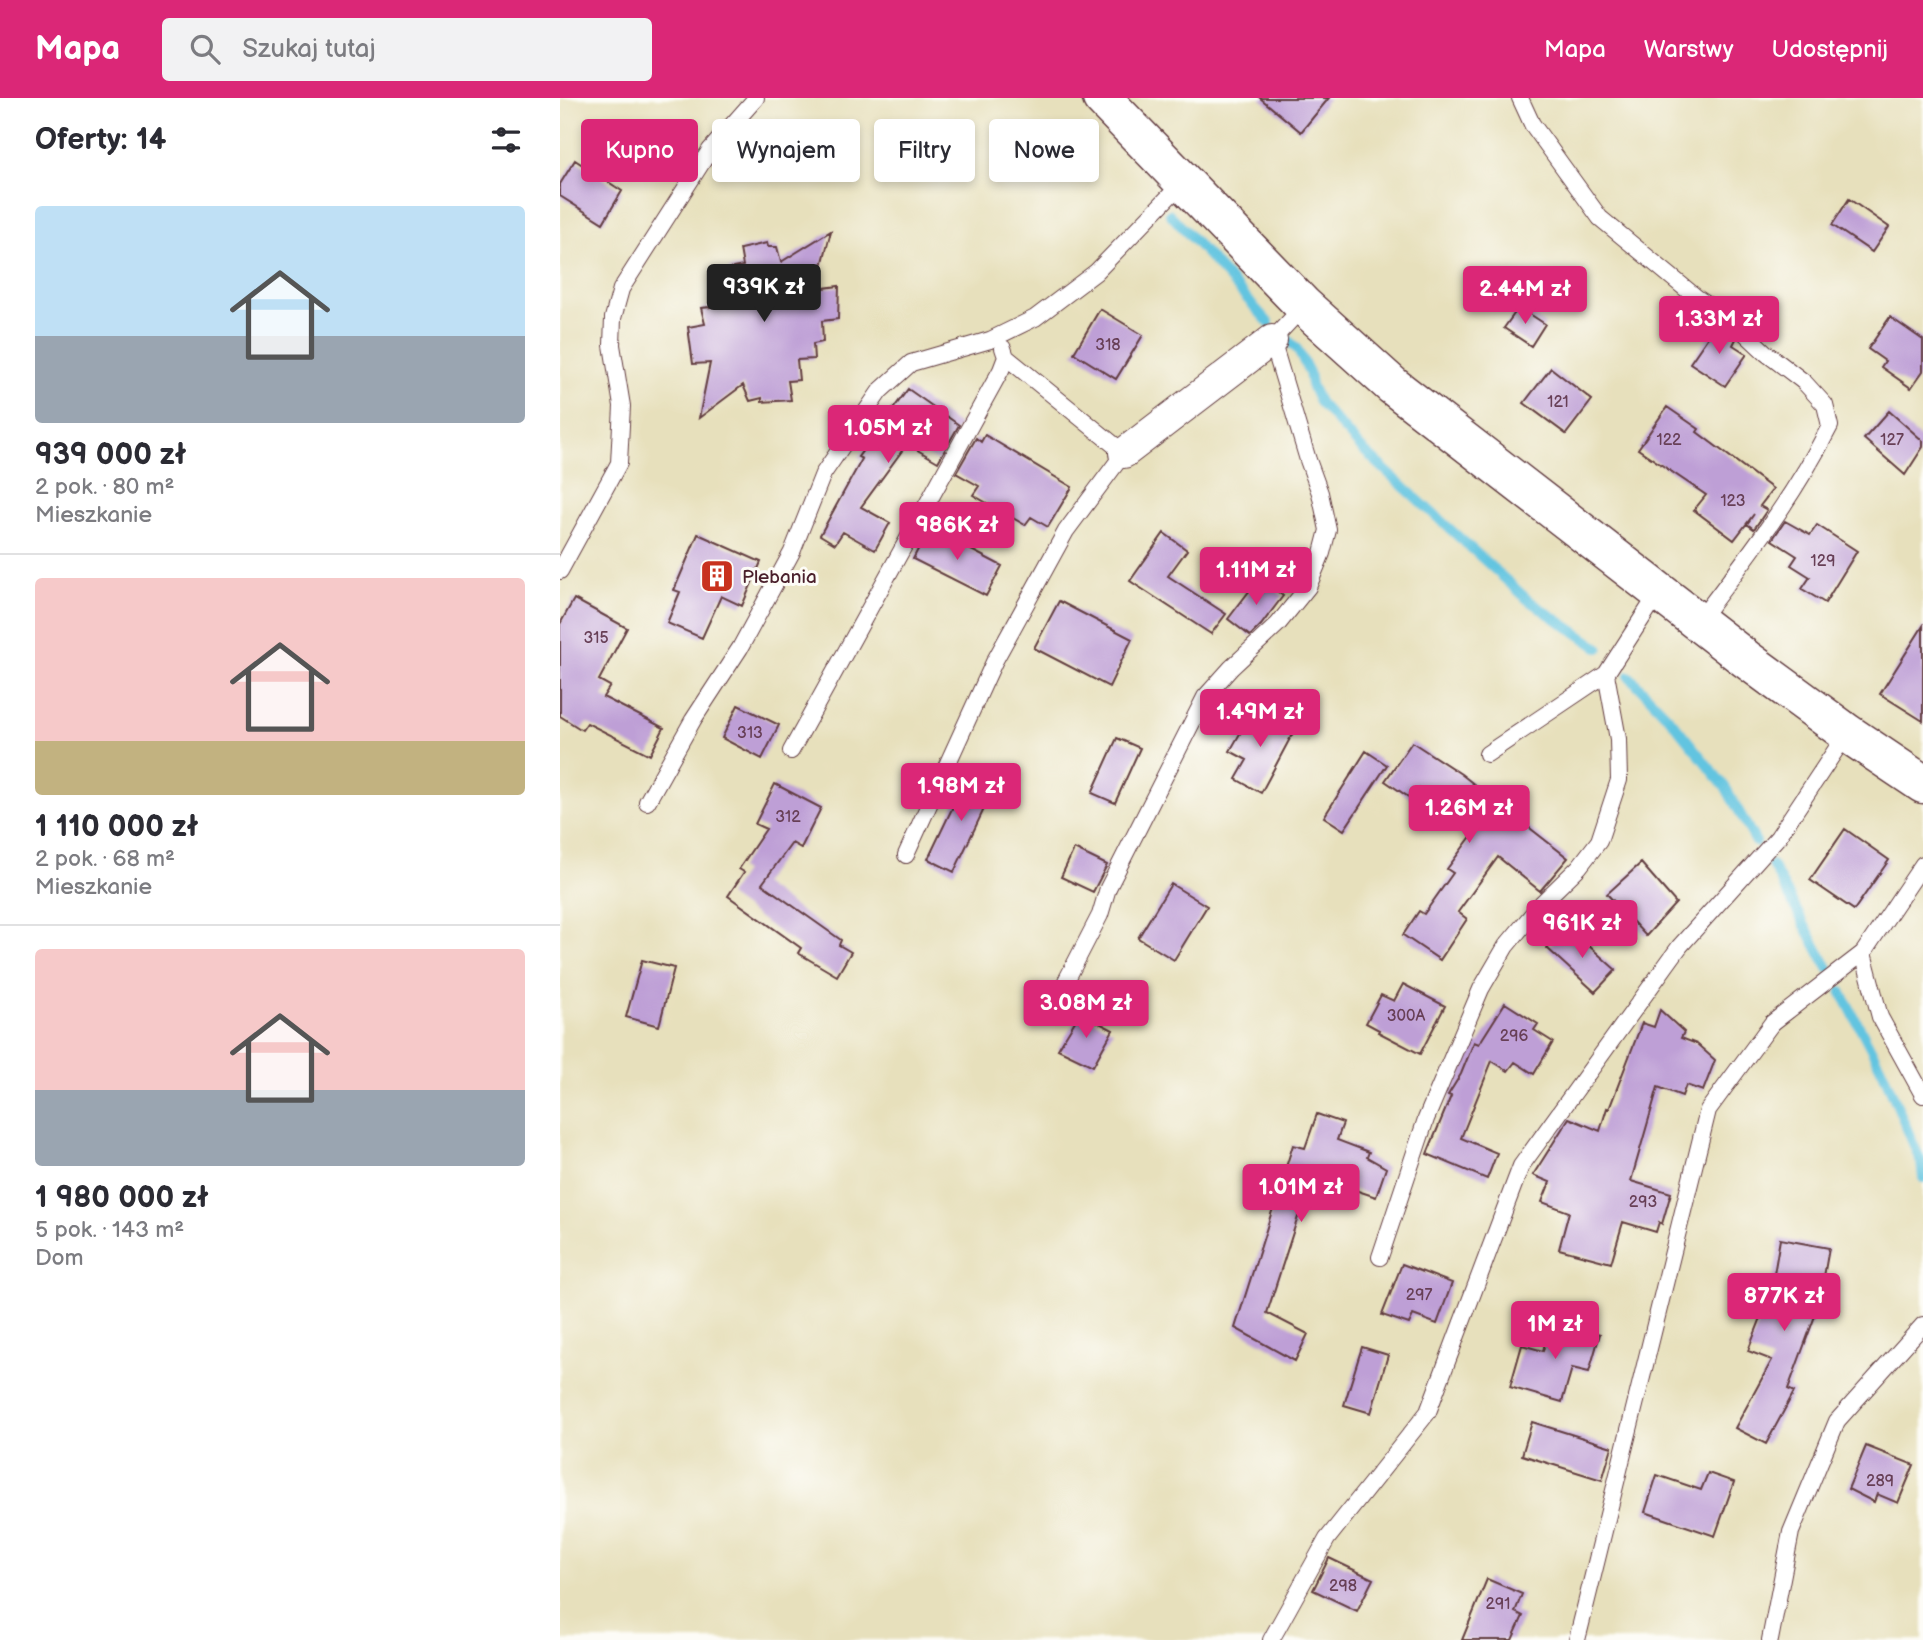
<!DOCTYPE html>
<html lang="pl">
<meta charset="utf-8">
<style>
body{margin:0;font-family:"Balsamiq Sans",sans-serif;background:#f2f2f3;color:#2b2b33;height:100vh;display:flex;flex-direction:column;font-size:26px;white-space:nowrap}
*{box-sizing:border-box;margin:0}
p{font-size:23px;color:#7c7c81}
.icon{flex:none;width:38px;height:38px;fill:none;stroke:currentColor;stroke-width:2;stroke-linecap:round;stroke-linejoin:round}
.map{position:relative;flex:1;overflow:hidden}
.drawer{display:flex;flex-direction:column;background:#fff;width:560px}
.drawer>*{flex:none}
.guide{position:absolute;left:21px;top:21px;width:665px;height:63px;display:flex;gap:14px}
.price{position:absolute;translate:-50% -60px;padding:0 16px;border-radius:7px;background:#db2777;color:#fff;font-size:23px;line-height:46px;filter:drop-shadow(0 2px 4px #0008)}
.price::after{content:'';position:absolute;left:50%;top:42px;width:21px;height:16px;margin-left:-10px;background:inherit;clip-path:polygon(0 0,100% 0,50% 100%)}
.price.current{background:#222;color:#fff}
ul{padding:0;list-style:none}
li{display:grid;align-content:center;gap:14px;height:371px;padding:0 35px}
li+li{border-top:2px solid #e1e1e2}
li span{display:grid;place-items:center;height:217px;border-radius:7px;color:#555}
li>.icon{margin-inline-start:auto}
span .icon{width:126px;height:126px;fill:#fffc;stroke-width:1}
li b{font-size:30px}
h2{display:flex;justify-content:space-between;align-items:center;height:84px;padding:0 35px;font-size:30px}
.tag{padding:0 24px;border-radius:7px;background:#fff;box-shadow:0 4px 10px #0003;font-size:24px;line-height:63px}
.tag.current{background:#db2777;color:#fff}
header{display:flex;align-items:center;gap:42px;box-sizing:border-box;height:98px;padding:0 35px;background:#db2777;color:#fff}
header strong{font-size:33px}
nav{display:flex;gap:38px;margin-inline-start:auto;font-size:24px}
.search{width:490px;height:63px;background:#f2f2f3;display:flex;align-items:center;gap:18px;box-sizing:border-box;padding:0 24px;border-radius:7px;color:#7c7c81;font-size:26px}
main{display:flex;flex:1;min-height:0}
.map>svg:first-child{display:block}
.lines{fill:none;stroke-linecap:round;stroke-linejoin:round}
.stream{stroke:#62c4e0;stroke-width:10}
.building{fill:#be9fd6}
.service-casing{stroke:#623c41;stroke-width:18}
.minor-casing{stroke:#623c41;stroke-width:32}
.tertiary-casing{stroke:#623c41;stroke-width:41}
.service{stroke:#fff;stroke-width:16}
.minor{stroke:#fff;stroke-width:30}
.tertiary{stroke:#fff;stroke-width:38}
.labels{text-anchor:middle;stroke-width:6;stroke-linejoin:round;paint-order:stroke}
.number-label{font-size:16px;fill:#673f56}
.poi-label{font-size:19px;fill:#4a1f2b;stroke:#fdfcf7;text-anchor:start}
</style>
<header>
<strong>Mapa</strong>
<div class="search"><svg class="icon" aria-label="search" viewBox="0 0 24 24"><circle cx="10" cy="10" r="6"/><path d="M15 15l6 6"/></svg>Szukaj tutaj</div>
<nav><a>Mapa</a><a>Warstwy</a><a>Udostępnij</a></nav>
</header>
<main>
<section class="drawer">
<h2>Oferty: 14<svg class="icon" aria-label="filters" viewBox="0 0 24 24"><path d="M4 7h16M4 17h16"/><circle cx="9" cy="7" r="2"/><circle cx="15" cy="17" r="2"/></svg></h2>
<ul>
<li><span style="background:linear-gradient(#bfe0f5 60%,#9aa5b1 0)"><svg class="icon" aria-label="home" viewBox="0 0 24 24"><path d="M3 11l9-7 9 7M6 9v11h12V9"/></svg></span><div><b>939 000 zł</b><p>2 pok. · 80 m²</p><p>Mieszkanie</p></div></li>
<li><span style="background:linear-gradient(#f6c9c9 75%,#c2b280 0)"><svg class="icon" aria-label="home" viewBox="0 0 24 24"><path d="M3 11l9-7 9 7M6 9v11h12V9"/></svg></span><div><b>1 110 000 zł</b><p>2 pok. · 68 m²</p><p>Mieszkanie</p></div></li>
<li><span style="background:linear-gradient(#f6c9c9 65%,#9aa5b1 0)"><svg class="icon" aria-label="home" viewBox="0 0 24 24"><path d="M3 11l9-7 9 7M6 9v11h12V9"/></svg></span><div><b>1 980 000 zł</b><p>5 pok. · 143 m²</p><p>Dom</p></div></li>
</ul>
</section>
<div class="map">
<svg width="1363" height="1542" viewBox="0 0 1363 1542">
<rect width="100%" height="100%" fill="#fdfcf7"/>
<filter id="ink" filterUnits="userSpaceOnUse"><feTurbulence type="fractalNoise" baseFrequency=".0143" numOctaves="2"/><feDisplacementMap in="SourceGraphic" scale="14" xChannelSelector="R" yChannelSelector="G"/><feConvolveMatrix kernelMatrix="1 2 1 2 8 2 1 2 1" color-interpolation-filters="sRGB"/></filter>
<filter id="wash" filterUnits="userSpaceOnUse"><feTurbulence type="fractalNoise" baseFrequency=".00686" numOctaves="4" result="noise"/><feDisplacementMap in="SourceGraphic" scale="28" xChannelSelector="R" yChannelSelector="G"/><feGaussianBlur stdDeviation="1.57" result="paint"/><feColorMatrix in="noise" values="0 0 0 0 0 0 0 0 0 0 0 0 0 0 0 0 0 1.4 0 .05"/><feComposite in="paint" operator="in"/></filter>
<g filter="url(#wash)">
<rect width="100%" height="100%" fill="#e7e0bc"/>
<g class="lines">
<path class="stream" d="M 610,116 L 709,225
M 727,241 L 737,251 L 749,274 L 751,287 L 759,304 L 801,350 L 968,502 L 1039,550
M 1069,578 L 1112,623 L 1166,690 L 1196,744
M 1212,767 L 1268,870
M 1281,893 L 1323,974 L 1361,1064 L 1363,1080"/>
</g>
<g id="blocks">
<path class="building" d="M 700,0 L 769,0 L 741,34 Z
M 15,62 L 62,93 L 43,125 L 0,98 L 0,86 Z
M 1289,101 L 1329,129 L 1312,154 L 1272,127 Z
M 271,133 L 256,191 L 279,188 L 278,221 L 262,223 L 263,244 L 253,246 L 254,261 L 237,262 L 239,282 L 228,283 L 231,302 L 202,304 L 202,300 L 190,303 L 183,287 L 139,320 L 150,265 L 133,266 L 128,229 L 145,226 L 141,210 L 161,208 L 161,192 L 176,190 L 168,171 L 183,168 L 180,151 L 207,145 L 208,149 L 217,149 L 221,164 Z
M 959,209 L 985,226 L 971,248 L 944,230 Z
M 540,211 L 583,237 L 556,281 L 514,255 Z
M 1330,219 L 1363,242 L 1363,273 L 1351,290 L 1321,269 L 1325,263 L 1308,251 Z
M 1157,226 L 1176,241 L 1173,247 L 1187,256 L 1165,288 L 1130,265 Z
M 991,270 L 1032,302 L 1006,336 L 964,305 Z
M 348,291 L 399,327 L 378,364 L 347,346 L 301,409 L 330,425 L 315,452 L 283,434 L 275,446 L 260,437 L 302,361 L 298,359 Z
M 1107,309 L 1139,331 L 1137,334 L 1213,391 L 1200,408 L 1207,412 L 1194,431 L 1187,426 L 1194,416 L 1174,442 L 1134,412 L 1146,397 L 1078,351 Z
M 1329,313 L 1363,343 L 1363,349 L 1345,377 L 1304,341 Z
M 425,337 L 512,389 L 488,429 L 471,419 L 465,427 L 413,397 L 419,388 L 396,375 L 416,340 L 421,344 Z
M 1225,423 L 1250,437 L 1257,427 L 1297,453 L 1265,505 L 1242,491 L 1250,479 L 1231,467 L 1237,458 L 1212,442 Z
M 369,430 L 442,468 L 426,498 L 353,461 Z
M 604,435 L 627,452 L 608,478 L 666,516 L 651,536 L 570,483 Z
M 138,436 L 201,464 L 182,508 L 161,498 L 142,540 L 107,525 L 120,494 L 114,492 Z
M 700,479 L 723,498 L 701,527 L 690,538 L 668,521 Z
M 14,501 L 67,530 L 39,582 L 50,588 L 43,599 L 104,630 L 90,657 L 27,625 L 22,632 L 0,618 L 0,526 Z
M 499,503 L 572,541 L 549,589 L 474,550 Z
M 1363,528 L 1363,623 L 1320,596 Z
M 178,607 L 219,627 L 202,661 L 162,640 Z
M 694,611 L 734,633 L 701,695 L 676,681 L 687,662 L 670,653 Z
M 557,640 L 580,650 L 555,705 L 532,695 Z
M 852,644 L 901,676 L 1008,760 L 980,793 L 938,759 L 898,814 L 907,821 L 880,862 L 843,837 L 859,813 L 864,816 L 893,775 L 887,771 L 918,729 L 860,691 L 853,702 L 825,683 Z
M 806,653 L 827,667 L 784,732 L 764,719 Z
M 408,677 L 434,690 L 394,774 L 368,761 Z
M 215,686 L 261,710 L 241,750 L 232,745 L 202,786 L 281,842 L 279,847 L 291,854 L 277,878 L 238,855 L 241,850 L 168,798 L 184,774 L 179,771 L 206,731 L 195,726 Z
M 1285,731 L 1329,762 L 1294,812 L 1250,782 Z
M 514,751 L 547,767 L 533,794 L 501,779 Z
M 1081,765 L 1116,805 L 1086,838 L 1047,796 Z
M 611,786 L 647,808 L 614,862 L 578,840 Z
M 1009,830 L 1056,872 L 1035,894 L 987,850 Z
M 82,862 L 114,870 L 99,928 L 66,919 Z
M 843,886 L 885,908 L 860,956 L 818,934 L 819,932 L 806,925 L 821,897 L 834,903 Z
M 945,905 L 978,926 L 974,932 L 993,944 L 974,976 L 955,964 L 948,973 L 932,963 L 901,1040 L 937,1055 L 927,1081 L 867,1056 L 891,998 L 888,997 L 901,976 L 914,944 L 919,946 Z
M 1100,912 L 1124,934 L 1121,940 L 1137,946 L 1155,962 L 1143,993 L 1126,987 L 1122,998 L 1098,989 L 1071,1083 L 1111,1095 L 1102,1126 L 1099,1124 L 1096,1134 L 1063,1124 L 1051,1165 L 999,1151 L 1009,1114 L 982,1104 L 990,1084 L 973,1077 L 1009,1020 L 1040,1033 L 1047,1010 L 1049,1011 L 1082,925 L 1094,929 Z
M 520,915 L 553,932 L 533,968 L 498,951 Z
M 757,1016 L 783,1025 L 777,1042 L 809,1054 L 807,1059 L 826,1070 L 816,1099 L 792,1091 L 788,1101 L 748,1088 L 707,1215 L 748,1236 L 735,1263 L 675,1230 L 733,1047 L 745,1050 Z
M 1220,1141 L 1269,1150 L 1259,1207 L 1228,1291 L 1234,1294 L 1206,1346 L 1175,1330 L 1212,1262 L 1188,1253 L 1211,1194 Z
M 842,1166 L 892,1185 L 877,1226 L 853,1217 L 849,1226 L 822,1217 Z
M 991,1222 L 1040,1236 L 1029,1274 L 1012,1270 L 1002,1304 L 950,1289 L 962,1247 L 983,1253 Z
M 802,1249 L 828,1257 L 811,1315 L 784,1307 Z
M 972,1324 L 1052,1349 L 1042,1382 L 962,1357 Z
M 1306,1348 L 1354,1367 L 1338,1405 L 1317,1396 L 1314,1404 L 1288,1391 Z
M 1148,1375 L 1174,1384 L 1155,1438 L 1085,1414 L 1097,1377 L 1141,1392 Z
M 769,1460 L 813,1481 L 797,1513 L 753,1492 Z
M 927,1481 L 962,1496 L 955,1514 L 963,1518 L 952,1542 L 902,1542 Z"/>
</g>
</g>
<g filter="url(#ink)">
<use href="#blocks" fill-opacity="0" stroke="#623c41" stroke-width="2"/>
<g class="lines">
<g class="service-casing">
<path id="service" d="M 960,0 L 972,26 L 1040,120 L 1137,200 L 1172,223 L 1206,255 L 1244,284 L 1265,307 L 1270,328 C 1234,399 1186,461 1138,524
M 0,473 L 59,365 L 62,308 L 52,247 L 53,220 L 61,191 L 150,52 L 196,0
M 231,653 L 441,272 L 446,259 L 443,250
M 927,656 L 1046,576
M 87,704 L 133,622 L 180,550 L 232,454 L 263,376 L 320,293 L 351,265 L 430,242 L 475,220 L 536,174 L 623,84
M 346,757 L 434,564 L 506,433 L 564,355 L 446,259
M 1303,855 L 1320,919 L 1363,997
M 506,883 L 540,817 L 548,790 L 645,599 L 671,570 L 718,526 L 748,489 L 762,455 L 768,432 L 760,395 L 748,362 L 712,242 L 744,208
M 820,1159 L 866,1021 L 921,891 L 946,848 L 982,805 L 1019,769 L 1039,743 L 1059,682 L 1058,641 L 1046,576 L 1099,494
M 711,1542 L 767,1441 L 868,1314 L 961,1068 L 1120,848 L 1218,739 L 1287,635
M 1017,1542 L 1148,1012 L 1212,925 L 1303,855 L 1363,766
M 1210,1542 L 1231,1434 L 1277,1323 L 1363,1227"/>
</g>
<g class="minor-casing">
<path id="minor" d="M 564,355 L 712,242"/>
</g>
<g class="tertiary-casing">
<path id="tertiary" d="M 542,0 L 744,208 L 833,288 L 1186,561 L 1287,635 L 1363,686"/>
</g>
<use href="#service" class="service"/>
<use href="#minor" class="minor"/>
<use href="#tertiary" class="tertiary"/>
</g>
</g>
<defs>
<g id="building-square" transform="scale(1.75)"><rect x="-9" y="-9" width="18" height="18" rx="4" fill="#c8321e" stroke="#fdfcf7"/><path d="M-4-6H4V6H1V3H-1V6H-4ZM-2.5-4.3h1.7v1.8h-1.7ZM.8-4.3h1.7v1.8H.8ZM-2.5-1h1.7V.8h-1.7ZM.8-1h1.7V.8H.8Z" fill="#fff"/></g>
</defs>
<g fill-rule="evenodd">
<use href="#building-square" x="157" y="478"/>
</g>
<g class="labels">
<g class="number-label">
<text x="548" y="252">318</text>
<text x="998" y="309">121</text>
<text x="1109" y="347">122</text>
<text x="1332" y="347">127</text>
<text x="1173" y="408">123</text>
<text x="1263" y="468">129</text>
<text x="36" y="545">315</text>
<text x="190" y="640">313</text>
<text x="228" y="724">312</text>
<text x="846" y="923">300A</text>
<text x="954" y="943">296</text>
<text x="1083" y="1109">293</text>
<text x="859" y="1202">297</text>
<text x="1320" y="1388">289</text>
<text x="783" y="1493">298</text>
<text x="938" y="1511">291</text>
</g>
<g class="poi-label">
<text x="182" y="485">Plebania</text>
</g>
</g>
</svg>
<b class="price current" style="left:204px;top:226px">939K zł</b>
<b class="price" style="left:965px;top:228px">2.44M zł</b>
<b class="price" style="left:1159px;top:258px">1.33M zł</b>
<b class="price" style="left:328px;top:367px">1.05M zł</b>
<b class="price" style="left:397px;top:464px">986K zł</b>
<b class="price" style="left:696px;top:509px">1.11M zł</b>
<b class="price" style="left:700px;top:651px">1.49M zł</b>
<b class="price" style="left:401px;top:725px">1.98M zł</b>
<b class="price" style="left:909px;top:747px">1.26M zł</b>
<b class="price" style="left:1022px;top:862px">961K zł</b>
<b class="price" style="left:526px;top:942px">3.08M zł</b>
<b class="price" style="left:741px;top:1126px">1.01M zł</b>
<b class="price" style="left:1224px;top:1235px">877K zł</b>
<b class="price" style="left:995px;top:1263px">1M zł</b>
<div class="guide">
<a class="tag current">Kupno</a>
<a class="tag">Wynajem</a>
<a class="tag">Filtry</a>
<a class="tag">Nowe</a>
</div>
</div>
</main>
